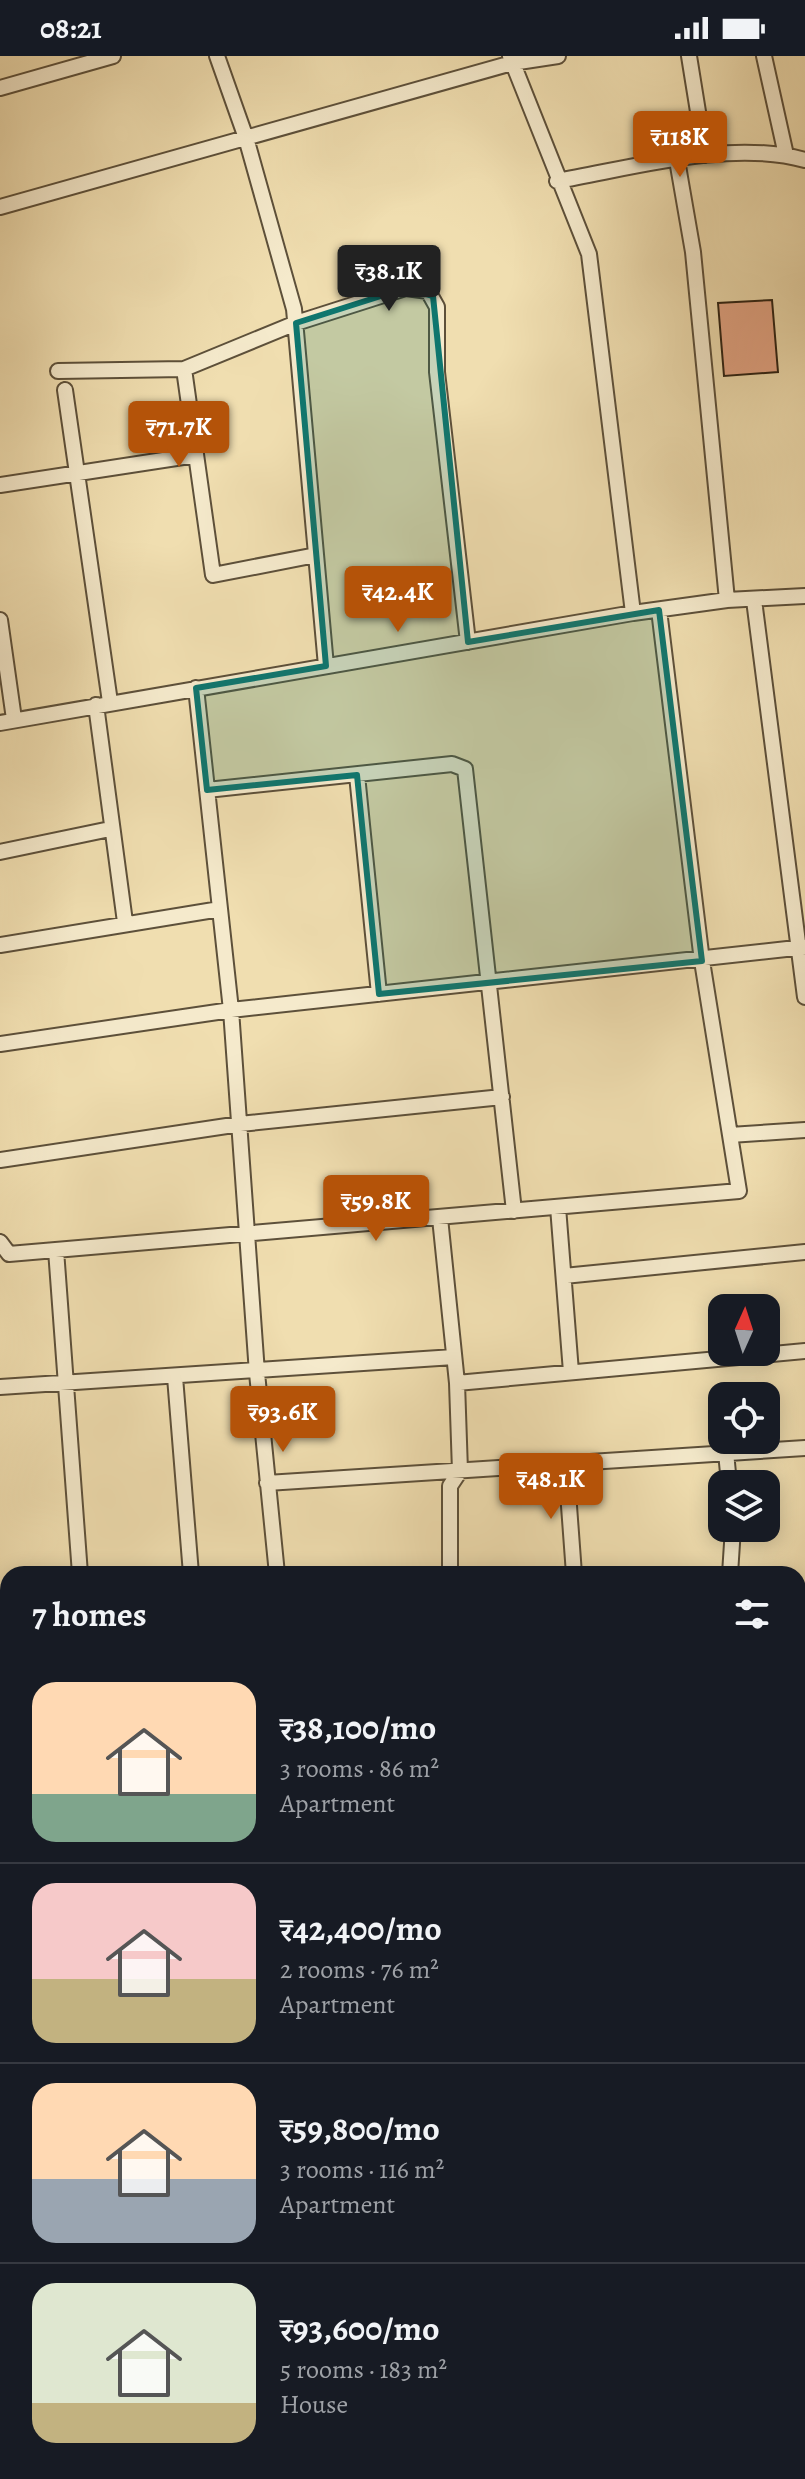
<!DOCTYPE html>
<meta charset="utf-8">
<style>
body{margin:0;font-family:Alegreya,serif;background:#20242c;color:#f1f3f6;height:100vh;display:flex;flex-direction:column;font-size:30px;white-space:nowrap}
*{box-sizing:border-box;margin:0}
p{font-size:26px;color:#9ea1a6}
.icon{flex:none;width:44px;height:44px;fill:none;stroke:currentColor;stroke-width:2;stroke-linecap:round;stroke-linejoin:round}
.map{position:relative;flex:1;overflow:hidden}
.details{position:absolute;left:0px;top:1510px;width:806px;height:914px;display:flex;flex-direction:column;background:#171b24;border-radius:24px 24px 0 0;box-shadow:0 4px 20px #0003}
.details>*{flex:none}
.needle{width:52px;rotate:3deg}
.tools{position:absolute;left:708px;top:1238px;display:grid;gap:16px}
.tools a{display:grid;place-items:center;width:72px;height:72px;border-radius:16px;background:#171b24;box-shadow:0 4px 20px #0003;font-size:40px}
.price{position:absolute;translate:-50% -68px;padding:0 18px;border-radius:8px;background:#b45309;color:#fff;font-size:26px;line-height:52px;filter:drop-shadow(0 2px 4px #0008)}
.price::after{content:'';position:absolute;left:50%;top:48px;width:24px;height:18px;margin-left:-12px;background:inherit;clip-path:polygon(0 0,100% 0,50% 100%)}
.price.on{background:#222;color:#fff}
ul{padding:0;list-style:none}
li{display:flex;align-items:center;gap:24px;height:200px;padding:0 32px}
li+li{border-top:2px solid #363941}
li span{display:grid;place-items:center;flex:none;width:224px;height:160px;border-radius:24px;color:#555}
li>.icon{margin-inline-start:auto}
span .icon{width:96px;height:96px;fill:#fffc;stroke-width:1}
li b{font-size:34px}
h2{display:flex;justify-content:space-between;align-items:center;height:96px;padding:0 32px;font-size:34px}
.status{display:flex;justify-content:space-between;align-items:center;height:56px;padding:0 40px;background:#171b24;direction:ltr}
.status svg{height:22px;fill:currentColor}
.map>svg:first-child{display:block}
.building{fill:#e4a585;stroke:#2c2112;stroke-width:2}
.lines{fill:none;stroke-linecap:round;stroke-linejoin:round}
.street-casing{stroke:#5d503a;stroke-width:18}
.street{stroke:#f5eacc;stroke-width:14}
.marked{fill:#0f766e;fill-opacity:0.2;stroke:#0f766e;stroke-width:6;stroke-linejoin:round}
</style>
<div class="status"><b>08:21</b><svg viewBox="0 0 49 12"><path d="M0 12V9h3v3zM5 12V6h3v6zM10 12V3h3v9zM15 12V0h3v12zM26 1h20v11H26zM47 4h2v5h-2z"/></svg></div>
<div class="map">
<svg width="805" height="2423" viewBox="0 0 805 2423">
<rect width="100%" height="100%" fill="#f0deb0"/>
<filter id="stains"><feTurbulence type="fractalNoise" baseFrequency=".0025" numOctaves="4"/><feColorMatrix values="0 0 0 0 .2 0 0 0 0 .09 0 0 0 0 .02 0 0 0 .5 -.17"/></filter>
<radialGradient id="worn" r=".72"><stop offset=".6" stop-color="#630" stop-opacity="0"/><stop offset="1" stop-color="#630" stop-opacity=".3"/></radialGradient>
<path class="building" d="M 772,244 L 778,316 L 724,320 L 718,247 Z
M 0,2064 L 8,2064 L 8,2092 L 0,2091 Z
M 0,2121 L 7,2121 L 3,2149 L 0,2149 Z
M 590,2416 L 636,2416 L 635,2423 L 589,2423 Z
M 650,2416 L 697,2416 L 696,2423 L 650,2423 Z"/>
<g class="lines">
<g class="street-casing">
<path id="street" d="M 217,0 L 246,82 L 294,253 L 326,610
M 510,0 L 589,198 L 633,557
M 689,0 L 705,99
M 764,0 L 786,99
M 0,32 L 113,0
M 677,104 L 693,196 L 727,544
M 557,125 C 632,112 731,83 805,104
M 0,151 L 512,7 L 558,0
M 58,315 L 184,313
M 65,334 L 110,646
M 0,429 L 196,399
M 316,499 L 213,519 L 184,313 L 296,267 L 393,236 L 406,232 L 428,235 L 437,251 L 437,316 L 468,586
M 754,544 L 805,941
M 0,564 L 14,663
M 196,632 L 231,954 L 257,1317 L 277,1518
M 96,649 L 125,866
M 0,667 L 633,557 L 727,544 L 805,540
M 357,719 L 379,938
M 207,734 L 452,708 L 465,713 L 514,1155
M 0,796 L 110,773
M 0,889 L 220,853
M 0,988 L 231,954 L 805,891
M 730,1079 L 805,1074
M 0,1104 L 240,1068 L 502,1041
M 558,1151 L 571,1316
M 440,1162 L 457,1327 L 460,1415 L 450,1430 L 450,1518
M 0,1186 L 9,1198 L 739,1135 L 702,905 L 659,554
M 56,1194 L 80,1518
M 564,1220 L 805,1196
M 175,1321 L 191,1518
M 457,1327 L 805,1295
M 0,1331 L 454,1301
M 726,1396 L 729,1428
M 566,1409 L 574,1518
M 267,1427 L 805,1392
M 730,1518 L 733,1472
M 0,1543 L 8,1543
M 798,1549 L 805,1549
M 798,1682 L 805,1682
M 0,1684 L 8,1683
M 0,1866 L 8,1866
M 798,1869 L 805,1870
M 0,1959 L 8,1962
M 798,1996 L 805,1997
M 0,2104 L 8,2105
M 0,2176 L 8,2177
M 798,2197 L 805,2198
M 798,2333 L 805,2334
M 0,2384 L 8,2385
M 314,2416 L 383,2423
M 438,2423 L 438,2416"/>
</g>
<use href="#street" class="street"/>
</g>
<path class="marked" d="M 406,232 L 433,240 L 468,586 L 659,554 L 702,905 L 379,938 L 357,719 L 207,734 L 196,632 L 326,610 L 296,267 Z"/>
<rect width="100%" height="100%" filter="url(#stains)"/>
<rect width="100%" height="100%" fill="url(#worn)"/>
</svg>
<div class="tools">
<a><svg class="needle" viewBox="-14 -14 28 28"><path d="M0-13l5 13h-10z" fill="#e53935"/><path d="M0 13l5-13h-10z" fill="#9ea1a6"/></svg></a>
<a><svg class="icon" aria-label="locate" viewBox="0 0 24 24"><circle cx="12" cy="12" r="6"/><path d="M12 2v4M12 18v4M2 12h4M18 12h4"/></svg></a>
<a><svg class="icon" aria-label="layers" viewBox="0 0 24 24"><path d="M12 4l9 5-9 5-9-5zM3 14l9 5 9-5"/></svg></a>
</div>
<b class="price" style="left:680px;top:123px">₹118K</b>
<b class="price on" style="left:389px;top:257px">₹38.1K</b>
<b class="price" style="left:179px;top:413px">₹71.7K</b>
<b class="price" style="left:398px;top:578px">₹42.4K</b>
<b class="price" style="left:376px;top:1187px">₹59.8K</b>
<b class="price" style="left:283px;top:1398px">₹93.6K</b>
<b class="price" style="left:551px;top:1465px">₹48.1K</b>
<section class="details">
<h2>7 homes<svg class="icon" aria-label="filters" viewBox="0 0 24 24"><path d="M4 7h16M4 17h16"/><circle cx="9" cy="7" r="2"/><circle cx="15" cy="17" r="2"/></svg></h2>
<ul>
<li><span style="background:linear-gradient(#ffd9b3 70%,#7fa58c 0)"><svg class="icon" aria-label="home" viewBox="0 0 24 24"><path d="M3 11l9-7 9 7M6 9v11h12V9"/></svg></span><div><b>₹38,100/mo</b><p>3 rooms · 86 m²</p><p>Apartment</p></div></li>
<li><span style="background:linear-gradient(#f6c9c9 60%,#c2b280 0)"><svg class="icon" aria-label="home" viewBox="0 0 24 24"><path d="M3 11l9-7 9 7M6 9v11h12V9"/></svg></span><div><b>₹42,400/mo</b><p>2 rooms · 76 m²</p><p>Apartment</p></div></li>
<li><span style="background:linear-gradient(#ffd9b3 60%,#9aa5b1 0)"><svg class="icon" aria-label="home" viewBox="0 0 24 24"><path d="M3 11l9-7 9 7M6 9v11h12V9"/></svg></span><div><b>₹59,800/mo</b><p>3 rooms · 116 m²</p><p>Apartment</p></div></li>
<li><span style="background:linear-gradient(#dfe7d0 75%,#c2b280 0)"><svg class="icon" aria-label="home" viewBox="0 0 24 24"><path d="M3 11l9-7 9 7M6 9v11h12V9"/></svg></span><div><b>₹93,600/mo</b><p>5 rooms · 183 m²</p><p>House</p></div></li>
</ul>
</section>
</div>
